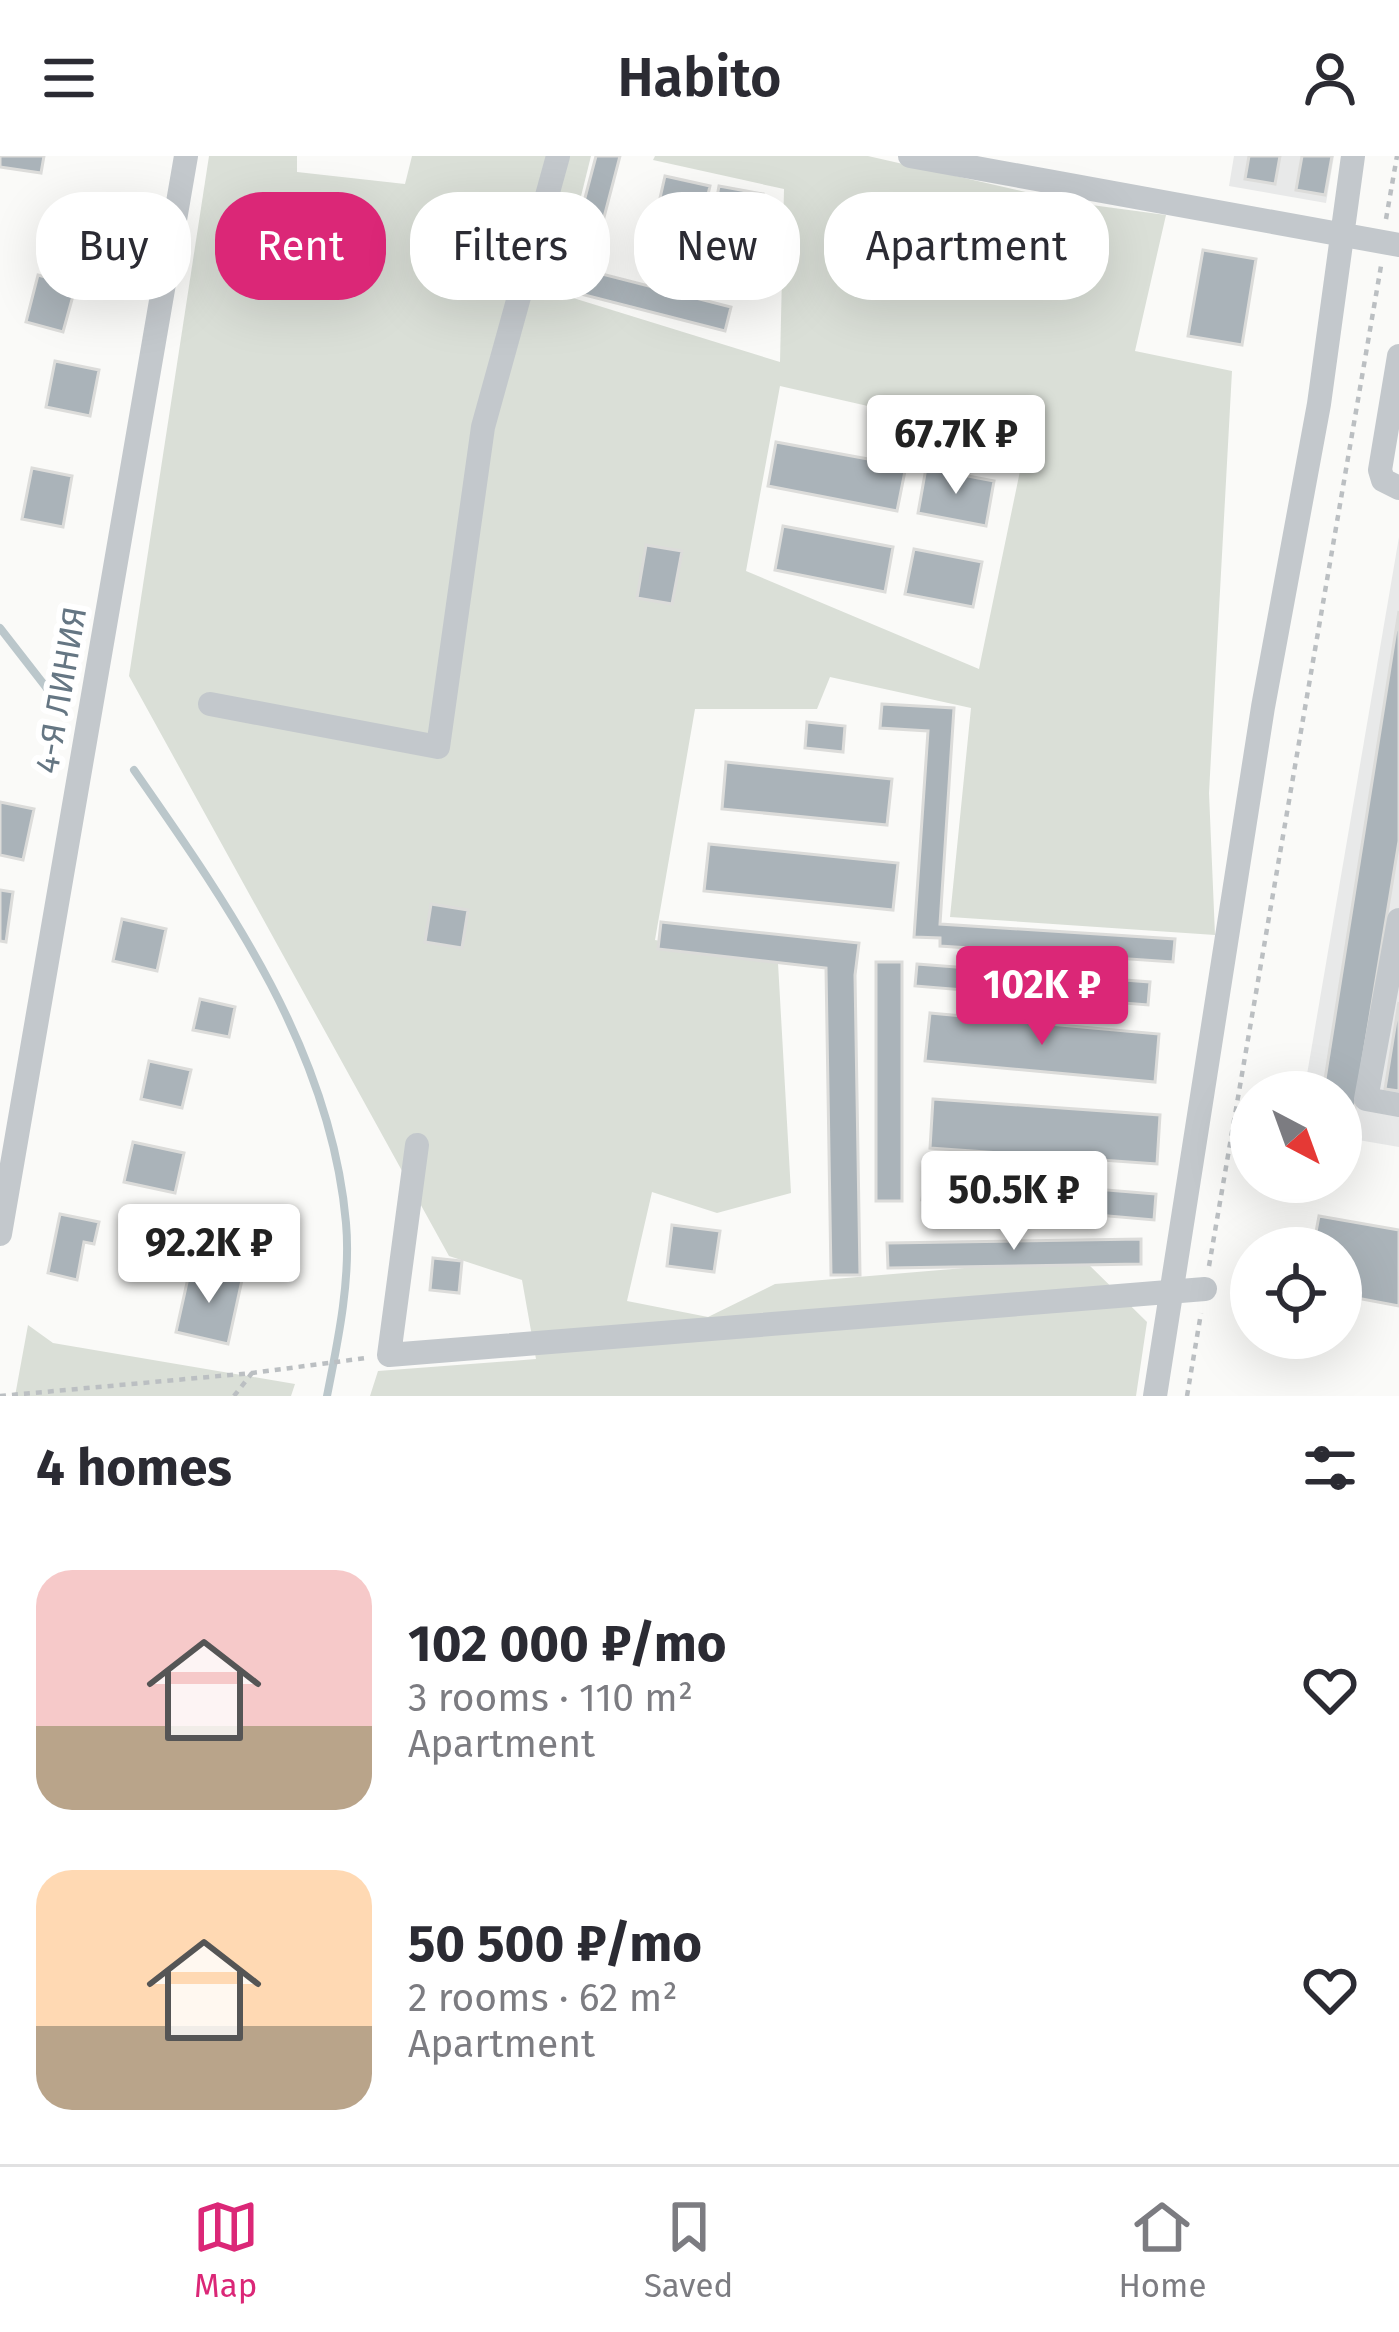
<!DOCTYPE html>
<meta charset="utf-8">
<style>
body{margin:0;font-family:"Fira Sans",sans-serif;background:#f7f7f7;color:#2b2b33;height:100vh;display:flex;flex-direction:column;font-size:45px;white-space:nowrap}
*{box-sizing:border-box;margin:0}
p{font-size:39px;color:#7c7c81}
.icon{flex:none;width:66px;height:66px;fill:none;stroke:currentColor;stroke-width:2;stroke-linecap:round;stroke-linejoin:round}
.map{position:relative;height:1240px;overflow:hidden}
.drawer{display:flex;flex-direction:column;background:#fff;flex:1}
.drawer>*{flex:none}
.banner{position:absolute;left:36px;top:36px;width:1329px;height:108px;display:flex;gap:24px}
.needle{width:78px;rotate:139deg}
.buttons{position:absolute;left:1230px;top:915px;display:grid;gap:24px}
.buttons a{display:grid;place-items:center;width:132px;height:132px;border-radius:50%;background:#fff;box-shadow:0 12px 48px #0002;font-size:60px}
.price{position:absolute;translate:-50% -102px;padding:0 27px;border-radius:12px;background:#fff;color:#222;font-size:39px;line-height:78px;filter:drop-shadow(0 3px 6px #0008)}
.price::after{content:'';position:absolute;left:50%;top:72px;width:36px;height:27px;margin-left:-18px;background:inherit;clip-path:polygon(0 0,100% 0,50% 100%)}
.price.active{background:#db2777;color:#fff}
ul{padding:0;list-style:none}
li{display:flex;align-items:center;gap:36px;height:300px;padding:0 36px}
li span{display:grid;place-items:center;flex:none;width:336px;height:240px;border-radius:36px;color:#555}
li>.icon{margin-inline-start:auto}
span .icon{width:144px;height:144px;fill:#fffc;stroke-width:1}
li b{font-size:51px}
h2{display:flex;justify-content:space-between;align-items:center;height:144px;padding:0 36px;font-size:51px}
.chip{padding:0 42px;border-radius:48px;background:#fff;box-shadow:0 12px 48px #0002;font-size:42px;line-height:108px}
.chip.active{background:#db2777;color:#fff}
header{display:flex;justify-content:space-between;align-items:center;height:156px;padding:0 36px;background:#fff;font-size:54px;font-weight:600}
.tabs{display:flex;justify-content:space-around;align-items:center;height:168px;border-top:3px solid #e1e1e2;background:#fff;font-size:33px;color:#7c7c81}
.tabs a{display:grid;justify-items:center;gap:6px}
.tabs .active{color:#db2777}
.map>svg:first-child{display:block}
.built{fill:#e8e9e9}
.green{fill:#dadfd7;fill-rule:evenodd}
.lines{fill:none;stroke-linecap:round;stroke-linejoin:round}
.stream{stroke:#bbc7cb;stroke-width:8}
.building{fill:#aab3b9;stroke:#dcdcda;stroke-width:3}
.path{stroke:#bbbfc2;stroke-width:4.5;stroke-dasharray:6 6;stroke-linecap:butt}
.minor{stroke:#c3c8cc;stroke-width:24}
.labels{text-anchor:middle;stroke-width:12;stroke-linejoin:round;paint-order:stroke}
.street-label{font-size:33px;fill:#657683;stroke:#fff}
</style>
<header><svg class="icon" aria-label="menu" viewBox="0 0 24 24"><path d="M4 6h16M4 12h16M4 18h16"/></svg>Habito<svg class="icon" aria-label="person" viewBox="0 0 24 24"><circle cx="12" cy="8" r="4"/><path d="M4 21q1-7 8-7t8 7"/></svg></header>
<div class="map">
<svg width="1399" height="1240" viewBox="0 0 1399 1240">
<rect width="100%" height="100%" fill="#fafaf8"/>
<path class="built" d="M 1234,0 L 1334,0 L 1326,47 L 1229,30 Z
M 1399,381 L 1399,991 L 1341,981 L 1341,936 L 1304,936 Z"/>
<path class="green" d="M 209,0 L 297,0 L 297,16 L 405,28 L 412,0 L 591,0 L 557,137 L 780,206 L 784,33 L 653,4 L 655,0 L 868,0 L 1069,46 L 1166,59 L 1135,195 L 1232,215 L 1209,637 L 1215,779 L 950,761 L 971,552 L 830,521 L 817,553 L 695,553 L 655,784 L 778,807 L 791,1037 L 717,1057 L 652,1036 L 627,1145 L 708,1161 L 775,1128 L 1082,1102 L 1147,1166 L 1136,1240 L 370,1240 L 378,1215 L 536,1203 L 522,1124 L 449,1100 L 129,520 ZM 780,230 L 1026,286 L 979,513 L 746,415 Z
M 28,1169 L 53,1187 L 295,1228 L 291,1240 L 15,1240 Z"/>
<g class="lines">
<path class="stream" d="M 0,472 L 56,544
M 134,614 C 229,750 331,895 346,1067 C 351,1123 338,1185 327,1240"/>
</g>
<path class="building" d="M 0,0 L 44,0 L 41,17 L 0,11 Z
M 596,0 L 620,0 L 590,115 L 731,151 L 725,175 L 561,133 Z
M 1249,0 L 1280,0 L 1275,28 L 1245,23 Z
M 1302,0 L 1332,0 L 1325,39 L 1296,34 Z
M 665,20 L 710,30 L 690,114 L 646,104 Z
M 719,30 L 763,38 L 746,131 L 702,123 Z
M 100,42 L 138,48 L 130,100 L 92,94 Z
M 1203,94 L 1256,103 L 1242,189 L 1188,180 Z
M 38,119 L 76,129 L 63,176 L 26,166 Z
M 55,205 L 99,214 L 90,260 L 46,251 Z
M 776,286 L 906,310 L 897,355 L 768,330 Z
M 32,312 L 72,320 L 63,371 L 22,363 Z
M 926,312 L 994,325 L 986,370 L 918,357 Z
M 783,370 L 893,391 L 885,436 L 775,414 Z
M 646,389 L 682,395 L 672,448 L 637,442 Z
M 914,393 L 982,406 L 973,451 L 905,438 Z
M 1399,455 L 1399,685 L 1353,964 L 1341,962 L 1341,936 L 1323,936 Z
M 882,548 L 954,552 L 940,768 L 1175,783 L 1173,806 L 940,790 L 940,782 L 914,781 L 928,575 L 880,572 Z
M 807,566 L 845,570 L 843,596 L 805,592 Z
M 726,606 L 892,623 L 887,669 L 722,653 Z
M 0,646 L 34,653 L 23,704 L 0,699 Z
M 709,688 L 898,707 L 893,754 L 704,735 Z
M 0,734 L 13,736 L 6,786 L 0,785 Z
M 431,748 L 468,754 L 462,792 L 425,786 Z
M 122,763 L 166,773 L 157,815 L 113,805 Z
M 661,766 L 859,787 L 855,819 L 860,1119 L 831,1119 L 826,812 L 658,793 Z
M 876,806 L 902,806 L 902,1045 L 876,1045 Z
M 917,808 L 1150,826 L 1148,849 L 915,830 Z
M 200,843 L 235,851 L 229,881 L 193,874 Z
M 1399,846 L 1399,935 L 1385,933 Z
M 930,857 L 1159,878 L 1155,926 L 925,905 Z
M 149,905 L 191,914 L 182,952 L 141,943 Z
M 933,943 L 1160,959 L 1157,1008 L 930,992 Z
M 133,986 L 184,997 L 175,1037 L 124,1026 Z
M 925,1019 L 1156,1038 L 1154,1064 L 922,1044 Z
M 60,1058 L 99,1066 L 94,1088 L 84,1086 L 77,1124 L 48,1117 Z
M 1319,1060 L 1399,1074 L 1399,1150 L 1341,1139 L 1341,1092 L 1313,1092 Z
M 672,1069 L 720,1075 L 714,1116 L 667,1110 Z
M 1141,1083 L 1141,1108 L 888,1112 L 887,1087 Z
M 433,1102 L 462,1105 L 459,1137 L 430,1134 Z
M 190,1113 L 242,1124 L 228,1188 L 176,1176 Z"/>
<g class="lines">
<path class="path" d="M 1386,63 L 1397,0
M 1209,1110 L 1381,110
M 0,1240 L 252,1217 L 366,1202
M 234,1240 L 252,1217
M 1187,1240 L 1201,1157"/>
<path class="minor" d="M 910,0 L 1399,89
M 1399,200 L 1380,314 L 1383,324 L 1399,332
M 210,548 L 438,591 L 483,271 L 558,0
M 1399,764 L 1366,943 L 1399,949
M 417,989 L 389,1199 L 1205,1133
M 0,1078 L 186,0
M 1155,1240 L 1263,551 L 1319,248 L 1353,0"/>
</g>
<g class="labels">
<g class="street-label">
<text transform="translate(60 534) rotate(-80)" y="12">4-Я ЛИНИЯ</text>
</g>
</g>
</svg>
<div class="buttons">
<a><svg class="needle" viewBox="-14 -14 28 28"><path d="M0-13l5 13h-10z" fill="#e53935"/><path d="M0 13l5-13h-10z" fill="#7c7c81"/></svg></a>
<a><svg class="icon" aria-label="locate" viewBox="0 0 24 24"><circle cx="12" cy="12" r="6"/><path d="M12 2v4M12 18v4M2 12h4M18 12h4"/></svg></a>
</div>
<b class="price" style="left:956px;top:341px">67.7K ₽</b>
<b class="price active" style="left:1042px;top:892px">102K ₽</b>
<b class="price" style="left:1014px;top:1097px">50.5K ₽</b>
<b class="price" style="left:209px;top:1150px">92.2K ₽</b>
<div class="banner">
<a class="chip">Buy</a>
<a class="chip active">Rent</a>
<a class="chip">Filters</a>
<a class="chip">New</a>
<a class="chip">Apartment</a>
</div>
</div>
<section class="drawer">
<h2>4 homes<svg class="icon" aria-label="filters" viewBox="0 0 24 24"><path d="M4 7h16M4 17h16"/><circle cx="9" cy="7" r="2"/><circle cx="15" cy="17" r="2"/></svg></h2>
<ul>
<li><span style="background:linear-gradient(#f6c9c9 65%,#b9a48a 0)"><svg class="icon" aria-label="home" viewBox="0 0 24 24"><path d="M3 11l9-7 9 7M6 9v11h12V9"/></svg></span><div><b>102 000 ₽/mo</b><p>3 rooms · 110 m²</p><p>Apartment</p></div><svg class="icon" aria-label="heart" viewBox="0 0 24 24"><path d="M12 20l-8-8c-3-5 5-10 8-4 3-6 11-1 8 4z"/></svg></li>
<li><span style="background:linear-gradient(#ffd9b3 65%,#b9a48a 0)"><svg class="icon" aria-label="home" viewBox="0 0 24 24"><path d="M3 11l9-7 9 7M6 9v11h12V9"/></svg></span><div><b>50 500 ₽/mo</b><p>2 rooms · 62 m²</p><p>Apartment</p></div><svg class="icon" aria-label="heart" viewBox="0 0 24 24"><path d="M12 20l-8-8c-3-5 5-10 8-4 3-6 11-1 8 4z"/></svg></li>
</ul>
</section>
<nav class="tabs">
<a class="active"><svg class="icon" aria-label="map" viewBox="0 0 24 24"><path d="M3 6l6-2 6 2 6-2v14l-6 2-6-2-6 2zM9 4v14M15 6v14"/></svg>Map</a>
<a><svg class="icon" aria-label="saved" viewBox="0 0 24 24"><path d="M7 4h10v16l-5-4-5 4z"/></svg>Saved</a>
<a><svg class="icon" aria-label="home" viewBox="0 0 24 24"><path d="M3 11l9-7 9 7M6 9v11h12V9"/></svg>Home</a>
</nav>
